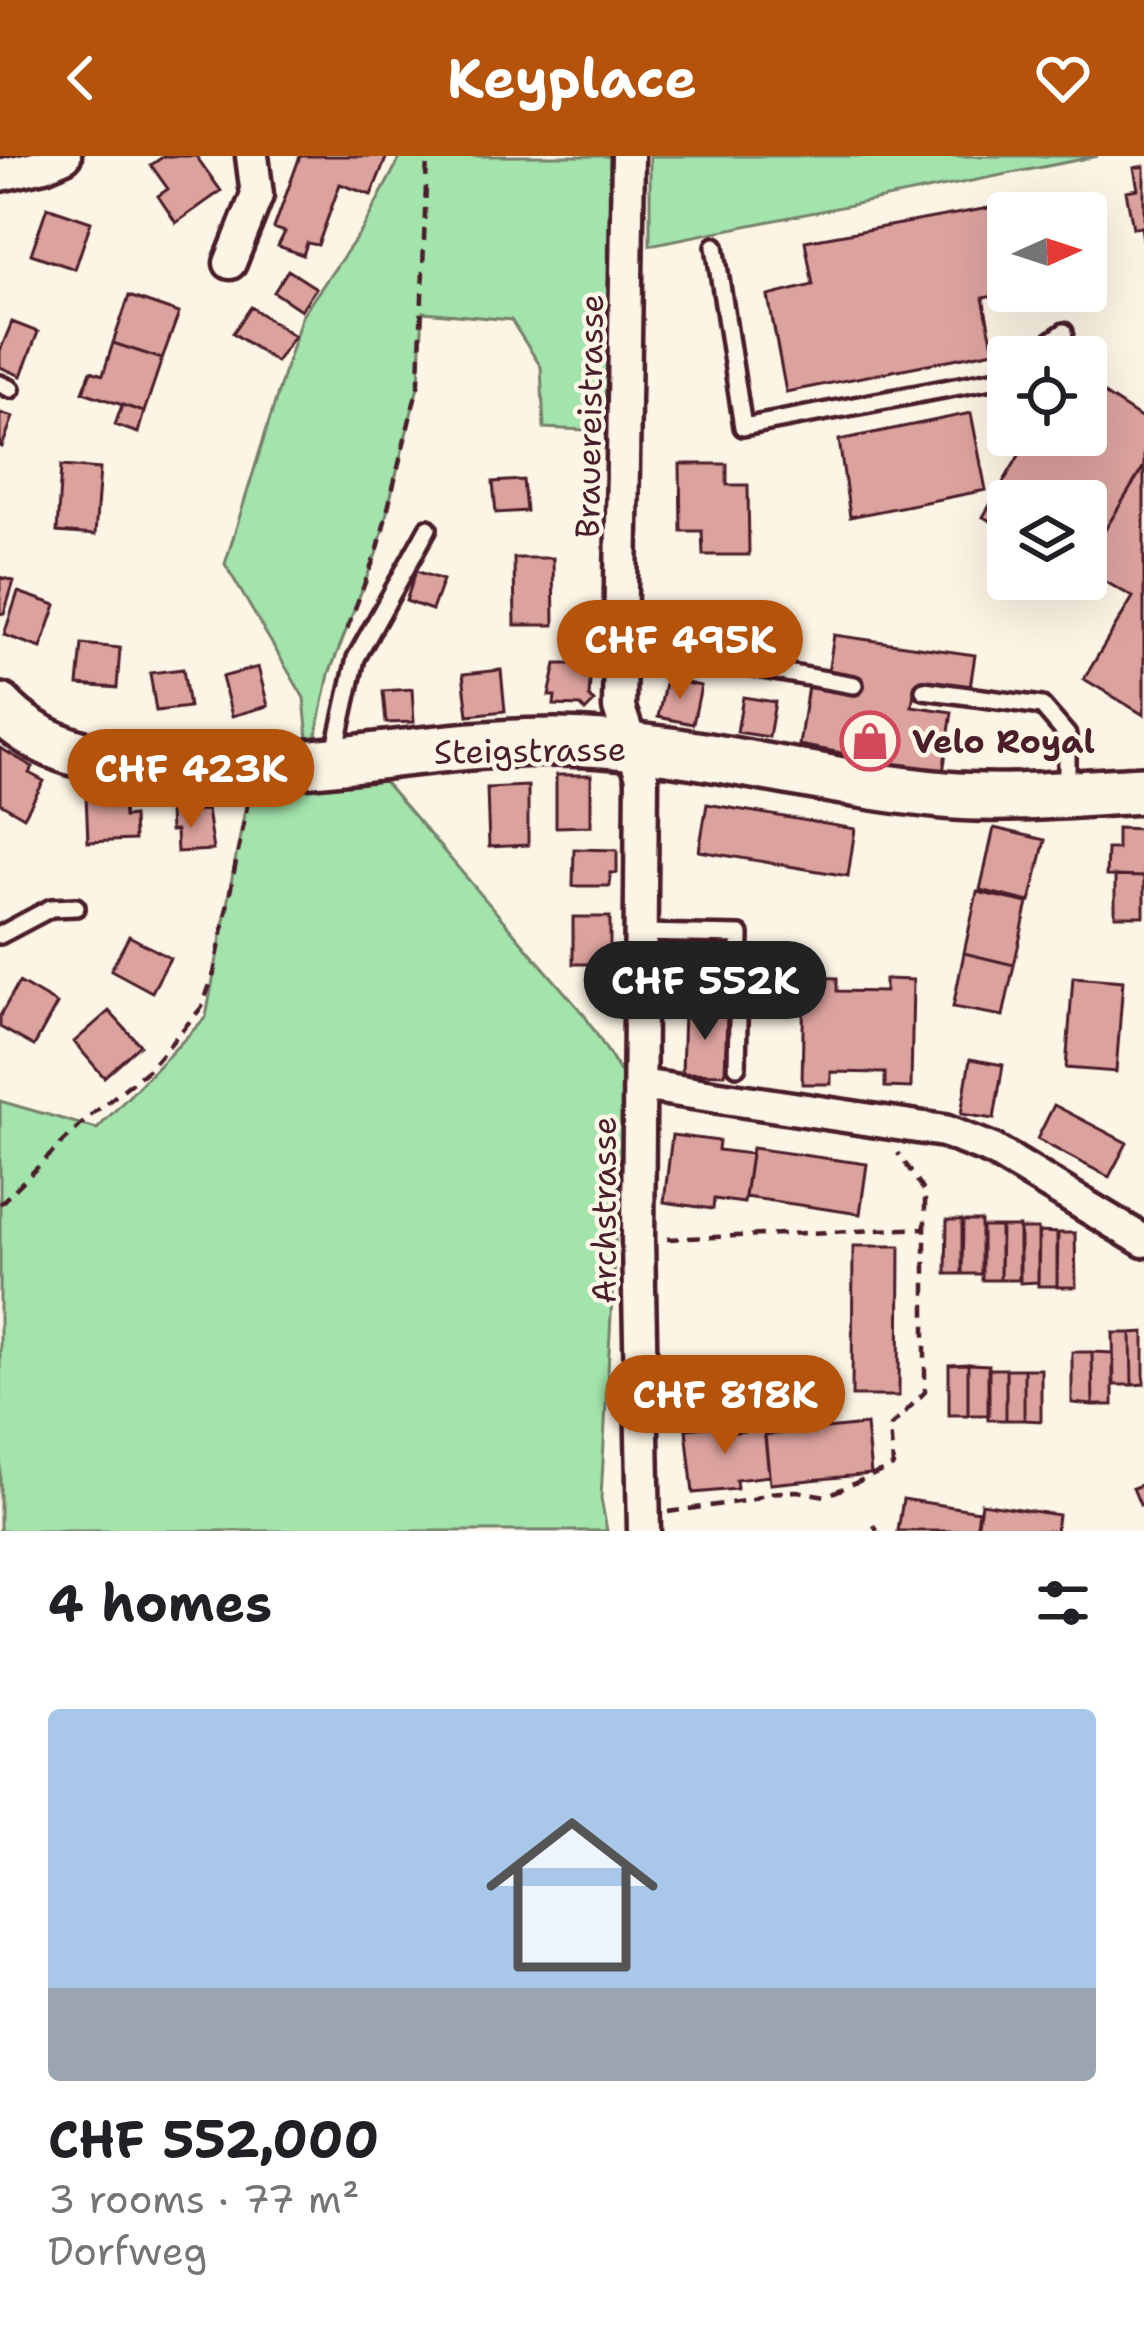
<!DOCTYPE html>
<meta charset="utf-8">
<style>
body{margin:0;font-family:"Shantell Sans",sans-serif;background:#f2f2f2;color:#202124;height:100vh;display:flex;flex-direction:column;font-size:45px;white-space:nowrap}
*{box-sizing:border-box;margin:0}
p{font-size:39px;color:#757577}
.icon{flex:none;width:66px;height:66px;fill:none;stroke:currentColor;stroke-width:2;stroke-linecap:round;stroke-linejoin:round}
.map{position:relative;height:1375px;overflow:hidden}
.details{display:flex;flex-direction:column;background:#fff;flex:1}
.details>*{flex:none}
.needle{width:78px;rotate:87deg}
.buttons{position:absolute;left:987px;top:36px;display:grid;gap:24px}
.buttons a{display:grid;place-items:center;width:120px;height:120px;border-radius:12px;background:#fff;box-shadow:0 12px 48px #0002;font-size:60px}
.price{position:absolute;translate:-50% -102px;padding:0 27px;border-radius:42px;background:#b45309;color:#fff;font-size:39px;line-height:78px;filter:drop-shadow(0 3px 6px #0008)}
.price::after{content:'';position:absolute;left:50%;top:72px;width:36px;height:27px;margin-left:-18px;background:inherit;clip-path:polygon(0 0,100% 0,50% 100%)}
.price.on{background:#222;color:#fff}
ul{padding:0;list-style:none}
li{display:grid;align-content:center;gap:24px;height:636px;padding:0 48px}
li+li{border-top:3px solid #e0e0e0}
li span{display:grid;place-items:center;height:372px;border-radius:12px;color:#555}
li>.icon{margin-inline-start:auto}
span .icon{width:216px;height:216px;fill:#fffc;stroke-width:1}
li b{font-size:51px}
h2{display:flex;justify-content:space-between;align-items:center;height:144px;padding:0 48px;font-size:51px}
header{display:flex;justify-content:space-between;align-items:center;height:156px;padding:0 48px;background:#b45309;color:#fff;font-size:54px;font-weight:700}
.map>svg:first-child{display:block}
.green{fill:#a3e3ac;stroke:#76816c;stroke-width:3}
.building{fill:#dca29e;stroke:#4a1f2b;stroke-width:3}
.lines{fill:none;stroke-linecap:round;stroke-linejoin:round}
.lane-casing{stroke:#4a1f2b;stroke-width:24}
.street-casing{stroke:#4a1f2b;stroke-width:39}
.secondary-casing{stroke:#4a1f2b;stroke-width:54}
.path{stroke:#4a1f2b;stroke-width:4.5;stroke-dasharray:12 9;stroke-linecap:butt}
.lane{stroke:#fcf5e5;stroke-width:15}
.street{stroke:#fcf5e5;stroke-width:30}
.secondary{stroke:#fcf5e5;stroke-width:45}
.labels{text-anchor:middle;stroke-width:9;stroke-linejoin:round;paint-order:stroke}
.street-label{font-size:33px;fill:#4a1f2b;stroke:#fcf5e5}
.poi-label{font-size:33px;font-weight:bold;fill:#4a1f2b;stroke:#fcf5e5;text-anchor:start}
</style>
<header><svg class="icon" aria-label="back" viewBox="0 0 24 24"><path d="M15 5l-7 7 7 7"/></svg>Keyplace<svg class="icon" aria-label="heart" viewBox="0 0 24 24"><path d="M12 20l-8-8c-3-5 5-10 8-4 3-6 11-1 8 4z"/></svg></header>
<div class="map">
<svg width="1144" height="1375" viewBox="0 0 1144 1375">
<rect width="100%" height="100%" fill="#fcf5e5"/>
<filter id="ink" filterUnits="userSpaceOnUse"><feTurbulence type="fractalNoise" baseFrequency=".00833" numOctaves="2"/><feDisplacementMap in="SourceGraphic" scale="24" xChannelSelector="R" yChannelSelector="G"/><feConvolveMatrix kernelMatrix="1 2 1 2 8 2 1 2 1" color-interpolation-filters="sRGB"/></filter>
<g filter="url(#ink)">
<path class="green" d="M 401,0 L 628,0 L 624,276 L 544,272 L 541,211 L 511,164 L 423,156 L 419,226 L 378,393 L 329,518 L 311,605 L 377,617 L 585,860 L 624,922 L 601,1342 L 607,1375 L 0,1375 L 0,945 L 97,973 L 206,861 L 253,610 L 310,604 L 304,542 L 225,408 L 302,159 L 362,74 Z
M 650,0 L 1098,0 L 650,89 Z"/>
<path class="building" d="M 164,0 L 196,0 L 221,35 L 176,67 L 158,40 L 168,33 L 151,9 Z
M 300,0 L 387,0 L 371,39 L 340,28 L 318,89 L 307,87 L 303,99 L 278,90 L 285,76 L 274,72 Z
M 1144,10 L 1144,83 L 1143,83 L 1141,71 L 1133,72 L 1126,35 L 1138,33 L 1134,12 Z
M 1028,45 L 1030,57 L 1008,57 L 1007,138 L 983,142 L 994,195 L 786,236 L 768,140 L 813,129 L 805,85 Z
M 47,51 L 91,66 L 75,113 L 31,98 Z
M 288,114 L 316,132 L 301,154 L 274,136 Z
M 129,140 L 179,157 L 162,203 L 113,187 Z
M 251,151 L 294,180 L 276,206 L 233,177 Z
M 12,166 L 38,176 L 21,220 L 0,211 L 0,195 Z
M 113,187 L 162,203 L 144,256 L 83,236 L 91,215 L 103,219 Z
M 1086,226 L 1144,264 L 1144,310 L 1086,405 L 1086,345 L 1008,345 L 1008,374 L 983,361 L 1031,279 L 1086,279 Z
M 122,249 L 144,256 L 138,277 L 115,269 Z
M 0,257 L 13,261 L 2,291 L 0,290 Z
M 971,257 L 986,334 L 850,361 L 839,284 Z
M 680,308 L 727,308 L 727,329 L 748,329 L 749,399 L 703,399 L 702,375 L 681,375 Z
M 61,310 L 100,313 L 95,379 L 57,376 Z
M 1144,310 L 1144,559 L 1084,523 L 1133,441 L 1086,415 L 1086,405 Z
M 523,324 L 526,355 L 496,357 L 493,326 Z
M 514,402 L 553,402 L 554,469 L 515,469 Z
M 416,415 L 443,424 L 432,454 L 406,445 Z
M 0,421 L 14,425 L 4,458 L 0,457 Z
M 18,436 L 56,449 L 41,492 L 4,479 Z
M 834,479 L 975,499 L 969,538 L 915,530 L 912,550 L 952,556 L 943,617 L 852,603 L 852,599 L 799,589 L 808,530 L 859,537 L 861,522 L 828,517 Z
M 82,488 L 120,492 L 117,532 L 78,529 Z
M 556,508 L 591,508 L 589,541 L 594,546 L 585,555 L 581,550 L 554,549 L 555,540 L 549,540 Z
M 258,511 L 268,550 L 232,560 L 222,521 Z
M 183,513 L 189,551 L 156,555 L 150,517 Z
M 501,514 L 505,555 L 468,559 L 463,518 Z
M 666,523 L 701,530 L 693,568 L 658,561 Z
M 412,533 L 414,566 L 386,567 L 383,535 Z
M 743,541 L 775,546 L 769,581 L 737,576 Z
M 0,592 L 33,611 L 29,617 L 44,625 L 24,661 L 0,647 Z
M 556,619 L 591,619 L 591,670 L 556,671 Z
M 528,630 L 528,689 L 489,691 L 487,632 Z
M 122,638 L 124,661 L 133,660 L 134,684 L 88,686 L 86,639 Z
M 707,648 L 855,673 L 848,720 L 699,695 Z
M 207,654 L 213,694 L 177,696 L 176,675 L 170,675 L 169,656 Z
M 994,672 L 1045,684 L 1030,746 L 980,734 Z
M 1117,672 L 1144,673 L 1144,721 L 1106,720 L 1107,693 L 1117,693 Z
M 574,693 L 617,694 L 617,717 L 610,717 L 610,730 L 573,730 Z
M 1115,720 L 1144,721 L 1144,760 L 1115,760 Z
M 977,736 L 1028,747 L 1014,809 L 964,797 Z
M 573,761 L 610,761 L 610,808 L 573,808 Z
M 129,780 L 170,802 L 152,836 L 111,814 Z
M 685,787 L 728,788 L 727,856 L 684,856 Z
M 964,797 L 1014,809 L 1003,860 L 953,851 Z
M 804,821 L 837,822 L 837,835 L 885,836 L 885,823 L 913,824 L 911,932 L 885,931 L 885,917 L 831,916 L 831,928 L 802,928 Z
M 1073,821 L 1123,825 L 1116,916 L 1066,912 Z
M 19,826 L 57,848 L 34,890 L 0,871 L 0,860 Z
M 109,855 L 140,889 L 104,921 L 74,886 Z
M 684,856 L 727,856 L 725,918 L 682,917 Z
M 970,903 L 1003,909 L 994,963 L 961,958 Z
M 1054,949 L 1127,987 L 1109,1021 L 1037,983 Z
M 672,979 L 719,985 L 718,994 L 751,998 L 744,1047 L 714,1043 L 713,1053 L 664,1046 Z
M 752,992 L 867,1008 L 860,1058 L 745,1041 Z
M 947,1064 L 962,1064 L 962,1118 L 946,1118 Z
M 963,1065 L 981,1065 L 981,1118 L 962,1118 Z
M 982,1071 L 1000,1071 L 1000,1124 L 982,1124 Z
M 1001,1071 L 1019,1071 L 1019,1124 L 1000,1124 Z
M 1020,1073 L 1038,1073 L 1038,1126 L 1020,1127 Z
M 1039,1076 L 1057,1077 L 1057,1130 L 1038,1130 Z
M 1058,1077 L 1075,1077 L 1076,1131 L 1057,1131 Z
M 853,1090 L 900,1090 L 899,1240 L 852,1240 Z
M 1144,1176 L 1144,1228 L 1132,1229 L 1131,1177 Z
M 1113,1177 L 1131,1177 L 1132,1229 L 1114,1229 Z
M 1072,1196 L 1092,1196 L 1093,1249 L 1072,1247 Z
M 1092,1196 L 1113,1197 L 1113,1249 L 1093,1249 Z
M 968,1208 L 968,1259 L 949,1259 L 949,1209 Z
M 968,1208 L 989,1209 L 989,1259 L 968,1259 Z
M 988,1213 L 1006,1213 L 1006,1264 L 988,1264 Z
M 1006,1213 L 1024,1213 L 1024,1264 L 1006,1264 Z
M 1024,1213 L 1041,1213 L 1041,1265 L 1024,1264 Z
M 734,1268 L 735,1276 L 764,1273 L 769,1320 L 736,1324 L 737,1333 L 693,1337 L 686,1273 Z
M 866,1269 L 871,1318 L 770,1328 L 765,1279 Z
M 1144,1328 L 1144,1347 L 1140,1349 L 1133,1332 Z
M 903,1343 L 979,1355 L 976,1375 L 898,1375 Z
M 981,1347 L 1058,1359 L 1056,1375 L 977,1375 Z"/>
<g class="lines">
<g class="lane-casing">
<path id="lane" d="M 715,90 L 743,271 L 997,223 L 1008,215
M 1029,201 L 1064,176
M 0,228 L 11,233
M 622,488 L 854,529
M 924,534 L 1042,550 L 1067,579 L 1067,634
M 334,601 L 356,502 L 428,372
M 640,777 L 740,779 L 737,910
M 0,779 L 51,752 L 76,751"/>
</g>
<g class="street-casing">
<path id="street" d="M 628,0 L 619,552 L 642,621 L 638,1085 L 644,1375
M 0,19 L 44,9 L 65,0
M 230,107 L 257,39 L 252,0
M 640,929 L 944,975 L 993,994 L 1144,1085"/>
</g>
<g class="secondary-casing">
<path id="secondary" d="M 0,551 C 37,591 87,603 139,609 C 278,625 417,586 556,586 C 688,587 814,627 944,639 C 1009,645 1078,637 1144,634"/>
</g>
<path class="path" d="M 347,473 L 378,393 L 419,226 L 427,0
M 0,1048 L 89,961 L 149,913 L 202,851 L 214,817 L 248,646
M 667,1083 L 925,1072
M 668,1356 L 751,1344 L 768,1337 L 797,1335 L 826,1340 L 893,1310 L 890,1271 L 925,1236 L 925,1036 L 898,997
M 874,1369 L 877,1375"/>
<use href="#lane" class="lane"/>
<use href="#street" class="street"/>
<use href="#secondary" class="secondary"/>
</g>
</g>
<defs>
<g id="shop-ring" transform="scale(3)"><circle r="9.5" fill="#fcf5e5" stroke="#d1495b" stroke-width="1.5"/><path d="M-5-2.5h2.3a2.7 3.5 0 0 1 5.4 0H5L5.5 6h-11ZM-1.5-2.5h3a1.5 2.3 0 0 0-3 0Z" fill="#d1495b"/></g>
</defs>
<g fill-rule="evenodd">
<use href="#shop-ring" x="870" y="585"/>
</g>
<g class="labels">
<g class="street-label">
<text transform="translate(589 260) rotate(-89)" y="12">Brauereistrasse</text>
<text transform="translate(530 594) rotate(-1)" y="12">Steigstrasse</text>
<text transform="translate(604 1054) rotate(-90)" y="12">Archstrasse</text>
</g>
<g class="poi-label">
<text x="912" y="597">Velo Royal</text>
</g>
</g>
</svg>
<div class="buttons">
<a><svg class="needle" viewBox="-14 -14 28 28"><path d="M0-13l5 13h-10z" fill="#e53935"/><path d="M0 13l5-13h-10z" fill="#757577"/></svg></a>
<a><svg class="icon" aria-label="locate" viewBox="0 0 24 24"><circle cx="12" cy="12" r="6"/><path d="M12 2v4M12 18v4M2 12h4M18 12h4"/></svg></a>
<a><svg class="icon" aria-label="layers" viewBox="0 0 24 24"><path d="M12 4l9 5-9 5-9-5zM3 14l9 5 9-5"/></svg></a>
</div>
<b class="price" style="left:680px;top:546px">CHF 495K</b>
<b class="price" style="left:191px;top:675px">CHF 423K</b>
<b class="price on" style="left:705px;top:887px">CHF 552K</b>
<b class="price" style="left:725px;top:1301px">CHF 818K</b>
</div>
<section class="details">
<h2>4 homes<svg class="icon" aria-label="filters" viewBox="0 0 24 24"><path d="M4 7h16M4 17h16"/><circle cx="9" cy="7" r="2"/><circle cx="15" cy="17" r="2"/></svg></h2>
<ul>
<li><span style="background:linear-gradient(#a9c7e8 75%,#9aa5b1 0)"><svg class="icon" aria-label="home" viewBox="0 0 24 24"><path d="M3 11l9-7 9 7M6 9v11h12V9"/></svg></span><div><b>CHF 552,000</b><p>3 rooms · 77 m²</p><p>Dorfweg</p></div></li>
</ul>
</section>
